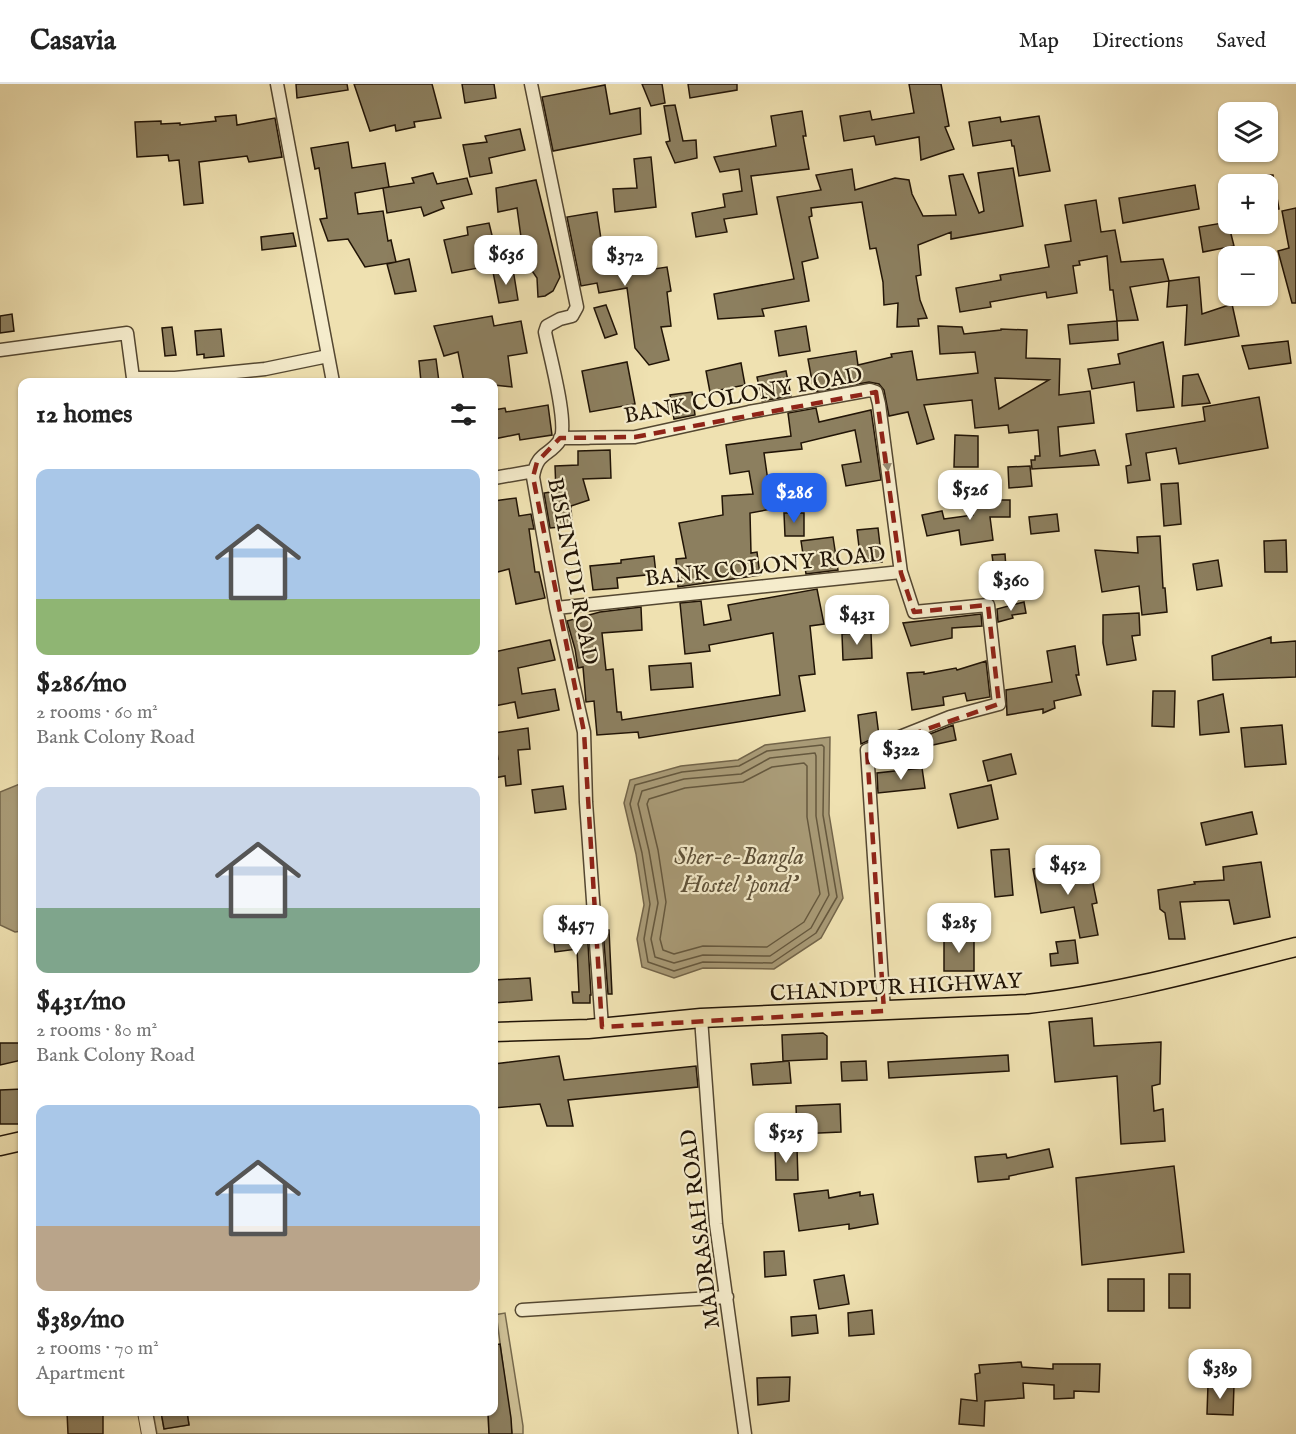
<!DOCTYPE html>
<meta charset="utf-8">
<style>
body{margin:0;font-family:"IM FELL English",serif;background:#f6f6f6;color:#222;height:100vh;display:flex;flex-direction:column;font-size:22px;white-space:nowrap}
*{box-sizing:border-box;margin:0}
p{font-size:20px;color:#767676}
.icon{flex:none;width:33px;height:33px;fill:none;stroke:currentColor;stroke-width:2;stroke-linecap:round;stroke-linejoin:round}
.map{position:relative;flex:1;overflow:hidden}
.side{position:absolute;left:18px;top:294px;width:480px;height:1038px;display:flex;flex-direction:column;background:#fff;border-radius:12px;box-shadow:0 2px 4px #0004}
.side>*{flex:none}
.fabs{position:absolute;left:1218px;top:18px;display:grid;gap:12px}
.fabs a{display:grid;place-items:center;width:60px;height:60px;border-radius:12px;background:#fff;box-shadow:0 2px 4px #0004;font-size:30px}
.price{position:absolute;translate:-50% -51px;padding:0 14px;border-radius:12px;background:#fff;color:#222;font-size:20px;line-height:39px;filter:drop-shadow(0 2px 3px #0008)}
.price::after{content:'';position:absolute;left:50%;top:36px;width:18px;height:14px;margin-left:-9px;background:inherit;clip-path:polygon(0 0,100% 0,50% 100%)}
.price.selected{background:#2563eb;color:#fff}
ul{padding:0;list-style:none}
li{display:grid;align-content:center;gap:12px;height:318px;padding:0 18px}
li span{display:grid;place-items:center;height:186px;border-radius:12px;color:#555}
li>.icon{margin-inline-start:auto}
span .icon{width:108px;height:108px;fill:#fffc;stroke-width:1}
li b{font-size:26px}
h2{display:flex;justify-content:space-between;align-items:center;height:72px;padding:0 18px;font-size:26px}
header{display:flex;align-items:center;gap:36px;box-sizing:border-box;height:84px;padding:0 30px;background:#fff;border-bottom:2px solid #e0e0e0}
header strong{font-size:28px}
nav{display:flex;gap:33px;margin-inline-start:auto;font-size:21px}
.map>svg:first-child{display:block}
.green{fill:#ccbe94;stroke:#76694d;stroke-width:1.5}
.water{fill:#a99b77;stroke:#73654a;stroke-width:1.5}
.lines{fill:none;stroke-linecap:round;stroke-linejoin:round}
.shore{stroke:#65583e;stroke-width:1.5}
.building{fill:#8c7f5f;stroke:#211406;stroke-width:1.5;fill-rule:evenodd}
.minor-casing{stroke:#544731;stroke-width:15}
.tertiary-casing{stroke:#544731;stroke-width:16}
.primary-casing{stroke:#211406;stroke-width:21}
.minor{stroke:#f5eccc;stroke-width:12}
.tertiary{stroke:#f5eccc;stroke-width:14}
.primary{stroke:#efe1b1;stroke-width:18}
.oneway{fill:#968b73}
.marked{fill:none;stroke:#8f2418;stroke-width:4.5;stroke-dasharray:12 8;stroke-linejoin:round}
.labels{text-anchor:middle;stroke-width:4.5;stroke-linejoin:round;paint-order:stroke}
.street-label{font-size:22px;fill:#211406;stroke:#f5eccc}
.water-label{font-size:24px;font-style:italic;fill:#5e5139;stroke:#f5eccc}
</style>
<header>
<strong>Casavia</strong>
<nav><a>Map</a><a>Directions</a><a>Saved</a></nav>
</header>
<div class="map">
<svg width="1296" height="1350" viewBox="0 0 1296 1350">
<rect width="100%" height="100%" fill="#efe1b1"/>
<filter id="stains"><feTurbulence type="fractalNoise" baseFrequency=".00333" numOctaves="4"/><feColorMatrix values="0 0 0 0 .2 0 0 0 0 .09 0 0 0 0 .02 0 0 0 .5 -.17"/></filter>
<radialGradient id="worn" r=".72"><stop offset=".6" stop-color="#630" stop-opacity="0"/><stop offset="1" stop-color="#630" stop-opacity=".3"/></radialGradient>
<path class="green" d="M 505,1229 L 523,1342 L 523,1350 L 512,1350 L 497,1236 L 494,1236 L 494,1231 Z
M 153,1328 L 161,1328 L 164,1345 L 189,1341 L 187,1328 L 488,1328 L 489,1350 L 157,1350 Z"/>
<path class="water" d="M 830,653 L 829,730 L 843,814 L 821,854 L 774,885 L 703,884 L 674,894 L 642,883 L 637,855 L 644,821 L 636,770 L 624,719 L 630,696 L 681,682 L 738,676 L 765,661 Z
M 22,699 L 22,847 L 15,848 L 0,841 L 0,708 Z"/>
<g class="lines">
<path class="shore" d="M 822,661 L 824,663 L 823,731 L 837,813 L 816,849 L 772,879 L 703,878 L 674,887 L 648,878 L 644,855 L 650,820 L 642,769 L 630,720 L 635,701 L 682,688 L 739,682 L 767,667 Z
M 815,669 L 816,672 L 816,732 L 829,811 L 811,844 L 770,872 L 703,871 L 674,879 L 655,873 L 651,855 L 658,819 L 649,767 L 638,720 L 642,707 L 684,695 L 741,690 L 770,674 Z
M 804,679 L 807,682 L 807,733 L 820,810 L 804,838 L 767,863 L 703,862 L 674,870 L 663,866 L 660,855 L 666,818 L 658,766 L 647,720 L 649,715 L 685,704 L 743,698 L 772,683 Z"/>
</g>
<path class="building" d="M 296,0 L 347,0 L 348,6 L 297,14 Z
M 354,0 L 432,0 L 441,34 L 414,38 L 415,43 L 396,47 L 395,41 L 370,47 Z
M 462,0 L 494,0 L 496,14 L 465,19 Z
M 642,0 L 662,0 L 665,19 L 651,22 Z
M 688,0 L 737,0 L 737,6 L 690,14 Z
M 909,0 L 941,0 L 949,42 L 945,43 L 954,65 L 921,76 L 919,53 L 876,61 L 874,52 L 844,57 L 840,32 L 870,27 L 872,36 L 914,29 Z
M 605,1 L 610,30 L 640,24 L 641,50 L 553,67 L 542,13 Z
M 675,21 L 683,57 L 696,56 L 697,74 L 675,79 L 666,58 L 670,57 L 664,22 Z
M 802,27 L 806,52 L 803,52 L 809,85 L 751,92 L 757,130 L 724,135 L 727,148 L 696,153 L 692,129 L 725,123 L 723,110 L 742,107 L 739,85 L 720,88 L 714,73 L 776,62 L 771,32 Z
M 236,31 L 237,41 L 275,34 L 282,73 L 249,78 L 247,72 L 199,78 L 203,119 L 184,121 L 179,76 L 169,77 L 168,71 L 137,73 L 135,38 L 161,37 L 161,40 L 180,39 L 180,41 L 216,37 L 215,33 Z
M 1039,32 L 1050,87 L 1019,92 L 1014,62 L 1012,62 L 1011,56 L 973,62 L 969,38 L 1000,33 L 1001,38 Z
M 520,45 L 525,66 L 489,74 L 492,89 L 470,93 L 463,61 L 487,58 L 485,52 Z
M 348,58 L 352,84 L 385,79 L 389,103 L 355,109 L 358,130 L 383,127 L 388,157 L 391,156 L 396,178 L 365,183 L 348,155 L 328,157 L 320,135 L 327,134 L 319,84 L 315,85 L 311,64 Z
M 651,73 L 656,123 L 615,128 L 613,105 L 637,104 L 634,75 Z
M 1013,84 L 1023,142 L 951,155 L 951,148 L 918,161 L 921,191 L 916,192 L 920,216 L 927,234 L 918,235 L 919,242 L 897,243 L 898,219 L 884,221 L 883,198 L 876,164 L 870,165 L 862,118 L 811,124 L 812,132 L 809,133 L 818,174 L 802,178 L 809,217 L 762,225 L 764,232 L 718,235 L 714,210 L 794,195 L 777,113 L 821,106 L 816,91 L 852,85 L 855,106 L 895,94 L 909,96 L 912,110 L 923,132 L 956,131 L 949,92 L 963,90 L 979,129 L 984,127 L 978,89 Z
M 433,89 L 437,100 L 467,94 L 472,110 L 441,117 L 444,124 L 424,132 L 421,123 L 387,129 L 383,104 L 414,99 L 412,94 Z
M 1268,91 L 1273,91 L 1279,125 L 1268,127 Z
M 536,96 L 560,193 L 553,207 L 545,212 L 538,213 L 537,194 L 524,175 L 517,124 L 498,128 L 496,104 Z
M 1195,101 L 1199,125 L 1123,139 L 1119,114 Z
M 1096,116 L 1101,148 L 1115,146 L 1121,178 L 1163,175 L 1169,197 L 1130,203 L 1138,236 L 1117,237 L 1113,206 L 1110,206 L 1107,172 L 1079,177 L 1080,181 L 1073,182 L 1077,209 L 1047,214 L 1046,208 L 990,218 L 991,223 L 960,228 L 956,204 L 1001,196 L 1000,191 L 1049,183 L 1045,161 L 1071,157 L 1065,121 Z
M 1296,124 L 1296,219 L 1292,219 L 1278,167 L 1289,164 L 1282,127 Z
M 597,128 L 605,182 L 626,179 L 628,189 L 667,183 L 671,207 L 667,208 L 671,242 L 661,243 L 669,276 L 649,281 L 635,264 L 627,204 L 599,209 L 597,199 L 581,202 L 567,133 Z
M 1228,138 L 1234,162 L 1203,168 L 1199,143 Z
M 489,139 L 499,180 L 452,189 L 444,156 L 468,151 L 467,143 Z
M 293,149 L 296,162 L 262,166 L 261,153 Z
M 409,175 L 416,207 L 395,210 L 387,180 Z
M 513,185 L 518,216 L 499,219 L 493,188 Z
M 1199,193 L 1202,230 L 1232,220 L 1239,252 L 1185,261 L 1187,221 L 1167,223 L 1169,197 Z
M 606,221 L 617,250 L 605,254 L 594,224 Z
M 12,230 L 14,247 L 0,249 L 0,232 Z
M 492,232 L 494,242 L 521,237 L 527,269 L 508,272 L 512,303 L 494,301 L 494,298 L 464,298 L 458,268 L 444,272 L 434,242 Z
M 1117,237 L 1118,256 L 1070,260 L 1068,241 Z
M 806,242 L 810,267 L 779,272 L 775,247 Z
M 938,242 L 962,243 L 964,250 L 1001,246 L 1001,245 L 1027,246 L 1026,274 L 1060,275 L 1059,311 L 1090,307 L 1094,339 L 1058,343 L 1060,372 L 1095,366 L 1099,381 L 1032,385 L 1031,376 L 1035,376 L 1035,372 L 1040,372 L 1038,346 L 1009,349 L 1008,341 L 975,344 L 972,316 L 924,321 L 934,355 L 917,360 L 908,328 L 889,332 L 884,306 L 879,300 L 869,298 L 814,308 L 808,275 L 856,267 L 858,281 L 892,273 L 891,270 L 912,267 L 917,296 L 978,289 L 975,268 L 940,270 ZM 995,294 L 1049,296 L 999,325 Z
M 172,243 L 176,271 L 165,272 L 162,244 Z
M 221,245 L 224,272 L 204,274 L 204,270 L 197,271 L 195,247 Z
M 1288,257 L 1291,279 L 1249,285 L 1242,262 Z
M 1163,258 L 1174,323 L 1137,327 L 1134,298 L 1092,305 L 1088,285 L 1120,280 L 1118,270 Z
M 436,275 L 439,298 L 421,298 L 419,277 Z
M 627,278 L 635,320 L 590,328 L 582,287 Z
M 741,279 L 745,301 L 710,308 L 706,287 Z
M 786,287 L 791,312 L 762,317 L 757,293 Z
M 1198,290 L 1210,319 L 1182,322 L 1183,292 Z
M 692,308 L 695,331 L 674,335 L 670,311 Z
M 1259,313 L 1268,364 L 1179,380 L 1176,364 L 1146,369 L 1150,396 L 1128,399 L 1126,382 L 1131,381 L 1126,350 L 1205,337 L 1203,323 Z
M 548,321 L 552,351 L 520,356 L 519,350 L 494,355 L 494,326 L 505,324 L 506,328 Z
M 816,324 L 819,338 L 871,326 L 881,396 L 846,402 L 842,381 L 861,378 L 855,346 L 801,359 L 802,365 L 764,369 L 769,404 L 774,403 L 777,424 L 750,429 L 751,469 L 757,468 L 760,491 L 678,503 L 676,475 L 686,474 L 679,439 L 723,431 L 722,412 L 753,410 L 749,387 L 730,390 L 726,361 L 791,352 L 788,329 Z
M 955,351 L 978,352 L 978,383 L 954,383 Z
M 610,366 L 611,394 L 583,395 L 589,416 L 571,422 L 572,442 L 550,444 L 544,409 L 556,407 L 555,382 L 578,381 L 578,367 Z
M 1030,382 L 1032,402 L 1009,404 L 1008,383 Z
M 1178,399 L 1181,440 L 1164,442 L 1161,400 Z
M 973,413 L 988,413 L 988,416 L 1010,416 L 1010,433 L 990,433 L 993,456 L 961,461 L 959,446 L 927,452 L 922,431 L 942,427 L 944,435 L 973,431 Z
M 516,414 L 519,432 L 531,430 L 534,445 L 529,445 L 535,488 L 539,488 L 545,514 L 516,520 L 509,485 L 494,489 L 494,417 Z
M 784,429 L 804,429 L 804,452 L 785,452 Z
M 1057,430 L 1059,447 L 1031,450 L 1029,433 Z
M 878,444 L 882,478 L 861,480 L 857,446 Z
M 1160,452 L 1163,504 L 1165,504 L 1167,528 L 1142,531 L 1139,502 L 1102,508 L 1095,466 L 1138,469 L 1137,453 Z
M 833,453 L 838,486 L 806,490 L 801,457 Z
M 1286,456 L 1287,488 L 1265,488 L 1264,457 Z
M 1005,470 L 1006,484 L 994,485 L 992,471 Z
M 654,472 L 656,490 L 617,494 L 618,504 L 593,506 L 590,482 L 621,479 L 621,476 Z
M 1218,476 L 1222,502 L 1197,506 L 1193,480 Z
M 817,505 L 824,540 L 810,542 L 815,590 L 799,592 L 805,627 L 639,654 L 638,648 L 597,651 L 594,617 L 586,618 L 583,583 L 578,584 L 575,565 L 567,537 L 600,528 L 641,523 L 642,546 L 602,549 L 606,586 L 613,585 L 617,628 L 621,628 L 622,636 L 780,611 L 773,549 L 709,561 L 710,567 L 685,570 L 680,519 L 701,517 L 704,541 L 731,536 L 728,521 Z
M 1024,518 L 1026,529 L 1012,531 L 1013,534 L 998,538 L 997,525 Z
M 1139,529 L 1140,551 L 1132,552 L 1136,576 L 1107,581 L 1103,559 L 1103,531 Z
M 981,530 L 982,542 L 952,544 L 952,554 L 911,562 L 903,539 Z
M 871,548 L 872,574 L 843,576 L 842,550 Z
M 1271,553 L 1271,559 L 1296,557 L 1296,593 L 1213,596 L 1212,572 Z
M 550,556 L 555,576 L 518,584 L 522,610 L 555,605 L 559,626 L 518,634 L 515,618 L 494,622 L 494,568 Z
M 1075,562 L 1079,591 L 1076,591 L 1081,611 L 1054,617 L 1055,624 L 1043,629 L 1043,625 L 1007,631 L 1006,606 L 1052,598 L 1047,567 Z
M 986,577 L 990,613 L 967,617 L 965,609 L 943,613 L 944,621 L 912,626 L 907,589 L 924,588 L 924,590 L 956,584 L 957,586 Z
M 691,579 L 693,603 L 651,606 L 649,582 Z
M 1153,607 L 1175,607 L 1174,643 L 1152,642 Z
M 1223,610 L 1229,648 L 1200,651 L 1198,617 Z
M 876,628 L 879,652 L 861,660 L 858,631 Z
M 953,641 L 956,656 L 919,664 L 917,655 Z
M 1282,641 L 1286,680 L 1245,683 L 1241,644 Z
M 528,644 L 530,665 L 518,666 L 521,700 L 506,702 L 505,692 L 494,694 L 494,675 L 498,675 L 494,649 Z
M 1011,670 L 1016,690 L 988,697 L 983,677 Z
M 922,684 L 925,704 L 878,709 L 877,689 Z
M 991,701 L 998,735 L 958,744 L 950,710 Z
M 563,702 L 566,725 L 535,729 L 532,706 Z
M 1252,728 L 1257,750 L 1206,761 L 1201,739 Z
M 1009,765 L 1013,811 L 995,813 L 991,766 Z
M 1261,778 L 1270,833 L 1234,840 L 1229,816 L 1180,818 L 1185,855 L 1169,855 L 1165,829 L 1160,825 L 1158,806 L 1195,800 L 1194,798 L 1224,796 L 1223,783 Z
M 1056,780 L 1058,791 L 1090,785 L 1097,819 L 1092,820 L 1098,851 L 1080,854 L 1074,823 L 1041,829 L 1033,785 Z
M 564,837 L 565,844 L 587,843 L 591,911 L 590,911 L 590,919 L 573,919 L 572,908 L 579,908 L 577,865 L 555,868 L 552,839 Z
M 603,846 L 609,846 L 612,910 L 608,910 Z
M 944,854 L 974,854 L 974,887 L 944,887 Z
M 1075,856 L 1078,879 L 1051,882 L 1050,870 L 1058,869 L 1056,858 Z
M 530,894 L 532,916 L 494,919 L 494,896 Z
M 1092,934 L 1094,962 L 1161,958 L 1160,1000 L 1152,1002 L 1154,1027 L 1163,1025 L 1165,1057 L 1121,1060 L 1117,992 L 1055,998 L 1049,938 Z
M 823,949 L 827,952 L 827,975 L 783,977 L 782,951 Z
M 0,959 L 22,959 L 22,976 L 0,981 Z
M 1008,971 L 1009,987 L 889,994 L 888,978 Z
M 559,972 L 564,996 L 696,982 L 698,1003 L 568,1016 L 573,1042 L 547,1042 L 540,1020 L 494,1024 L 494,980 Z
M 789,977 L 791,999 L 753,1001 L 751,980 Z
M 866,977 L 867,996 L 842,997 L 841,978 Z
M 22,1005 L 22,1040 L 0,1040 L 0,1006 Z
M 840,1020 L 841,1048 L 797,1050 L 796,1022 Z
M 775,1064 L 797,1064 L 798,1096 L 776,1096 Z
M 1049,1065 L 1053,1083 L 1009,1092 L 1009,1095 L 978,1098 L 975,1073 L 1006,1070 L 1007,1074 Z
M 1174,1082 L 1184,1168 L 1082,1181 L 1076,1094 Z
M 828,1106 L 829,1114 L 860,1108 L 860,1112 L 873,1110 L 878,1140 L 849,1145 L 849,1140 L 799,1147 L 794,1110 Z
M 784,1167 L 786,1191 L 765,1193 L 764,1168 Z
M 1169,1190 L 1190,1190 L 1190,1224 L 1169,1224 Z
M 844,1191 L 849,1220 L 819,1225 L 814,1196 Z
M 1108,1195 L 1144,1195 L 1144,1227 L 1108,1227 Z
M 872,1226 L 874,1250 L 849,1252 L 848,1229 Z
M 816,1231 L 818,1249 L 792,1252 L 791,1233 Z
M 500,1260 L 511,1334 L 512,1350 L 489,1350 L 488,1328 L 494,1328 L 494,1261 Z
M 1021,1278 L 1022,1283 L 1053,1285 L 1053,1280 L 1100,1280 L 1099,1308 L 1074,1307 L 1074,1314 L 1054,1315 L 1054,1301 L 1023,1299 L 1024,1314 L 985,1317 L 984,1342 L 959,1340 L 961,1315 L 977,1317 L 975,1290 L 980,1289 L 979,1281 Z
M 790,1293 L 789,1317 L 758,1321 L 757,1294 Z
M 1208,1300 L 1234,1301 L 1233,1331 L 1207,1330 Z
M 67,1328 L 79,1328 L 79,1330 L 103,1330 L 103,1350 L 68,1350 Z
M 161,1328 L 187,1328 L 189,1341 L 164,1345 Z"/>
<g class="lines">
<g class="minor-casing">
<path id="minor" d="M 277,0 L 333,298
M 531,0 L 577,223 L 572,232 L 560,235 L 547,242 L 545,248 C 549,269 569,340 560,356 C 550,372 537,367 533,393 L 556,524 L 584,648 L 586,718 L 602,943
M 0,266 L 127,249 L 133,294 L 175,294 L 265,285 L 328,272
M 589,354 L 560,354 L 635,353 L 749,328 L 870,306 L 876,308 L 879,320 L 901,489
M 494,394 L 534,387
M 556,524 L 901,488 L 914,528 L 988,521 L 999,620 L 950,633 L 867,666 L 884,927
M 701,934 L 716,1140 L 745,1350
M 522,1226 L 727,1213"/>
</g>
<g class="tertiary-casing">
<path id="tertiary" d="M 145,1328 L 149,1350"/>
</g>
<g class="primary-casing">
<path id="primary" d="M 494,948 L 588,945 L 701,934 L 1027,920 C 1118,910 1207,885 1296,863
M 0,1062 L 22,1057"/>
</g>
<use href="#minor" class="minor"/>
<use href="#tertiary" class="tertiary"/>
<use href="#primary" class="primary"/>
</g>
<defs><path id="oneway-solid" d="M-6-.8H1V-3.2L6.5 0L1 3.2V.8H-6Z" transform="scale(1.5)"/></defs>
<use class="oneway" href="#oneway-solid" transform="translate(887 378) rotate(83)"/>
<path class="marked" d="M 876,308 L 901,489 L 914,528 L 988,521 L 999,620 L 867,666 L 884,927 L 602,943 L 584,648 L 533,393 L 537,378 L 560,354 L 635,353 Z"/>
<g class="labels">
<g class="street-label">
<text transform="translate(743 310) rotate(-10)" y="8">BANK COLONY ROAD</text>
<text transform="translate(765 481) rotate(-6)" y="8">BANK COLONY ROAD</text>
<text transform="translate(574 487) rotate(79)" y="8">BISHNUDI ROAD</text>
<text transform="translate(896 902) rotate(-3)" y="8">CHANDPUR HIGHWAY</text>
<text transform="translate(699 1145) rotate(-97)" y="8">MADRASAH ROAD</text>
</g>
<g class="water-label">
<text x="739" y="780">Sher-e-Bangla<tspan x="739" dy="28">Hostel 'pond'</tspan></text>
</g>
</g>
<rect width="100%" height="100%" filter="url(#stains)"/>
<rect width="100%" height="100%" fill="url(#worn)"/>
</svg>
<div class="fabs">
<a><svg class="icon" aria-label="layers" viewBox="0 0 24 24"><path d="M12 4l9 5-9 5-9-5zM3 14l9 5 9-5"/></svg></a>
<a>+</a>
<a>−</a>
</div>
<b class="price" style="left:506px;top:202px">$636</b>
<b class="price" style="left:625px;top:203px">$372</b>
<b class="price" style="left:970px;top:437px">$526</b>
<b class="price selected" style="left:794px;top:440px">$286</b>
<b class="price" style="left:1011px;top:528px">$360</b>
<b class="price" style="left:857px;top:562px">$431</b>
<b class="price" style="left:901px;top:697px">$322</b>
<b class="price" style="left:1068px;top:812px">$452</b>
<b class="price" style="left:959px;top:870px">$285</b>
<b class="price" style="left:576px;top:872px">$457</b>
<b class="price" style="left:786px;top:1080px">$525</b>
<b class="price" style="left:1220px;top:1316px">$389</b>
<section class="side">
<h2>12 homes<svg class="icon" aria-label="filters" viewBox="0 0 24 24"><path d="M4 7h16M4 17h16"/><circle cx="9" cy="7" r="2"/><circle cx="15" cy="17" r="2"/></svg></h2>
<ul>
<li><span style="background:linear-gradient(#a9c7e8 70%,#8fb573 0)"><svg class="icon" aria-label="home" viewBox="0 0 24 24"><path d="M3 11l9-7 9 7M6 9v11h12V9"/></svg></span><div><b>$286/mo</b><p>2 rooms · 60 m²</p><p>Bank Colony Road</p></div></li>
<li><span style="background:linear-gradient(#c9d6e8 65%,#7fa58c 0)"><svg class="icon" aria-label="home" viewBox="0 0 24 24"><path d="M3 11l9-7 9 7M6 9v11h12V9"/></svg></span><div><b>$431/mo</b><p>2 rooms · 80 m²</p><p>Bank Colony Road</p></div></li>
<li><span style="background:linear-gradient(#a9c7e8 65%,#b9a48a 0)"><svg class="icon" aria-label="home" viewBox="0 0 24 24"><path d="M3 11l9-7 9 7M6 9v11h12V9"/></svg></span><div><b>$389/mo</b><p>2 rooms · 70 m²</p><p>Apartment</p></div></li>
</ul>
</section>
</div>
